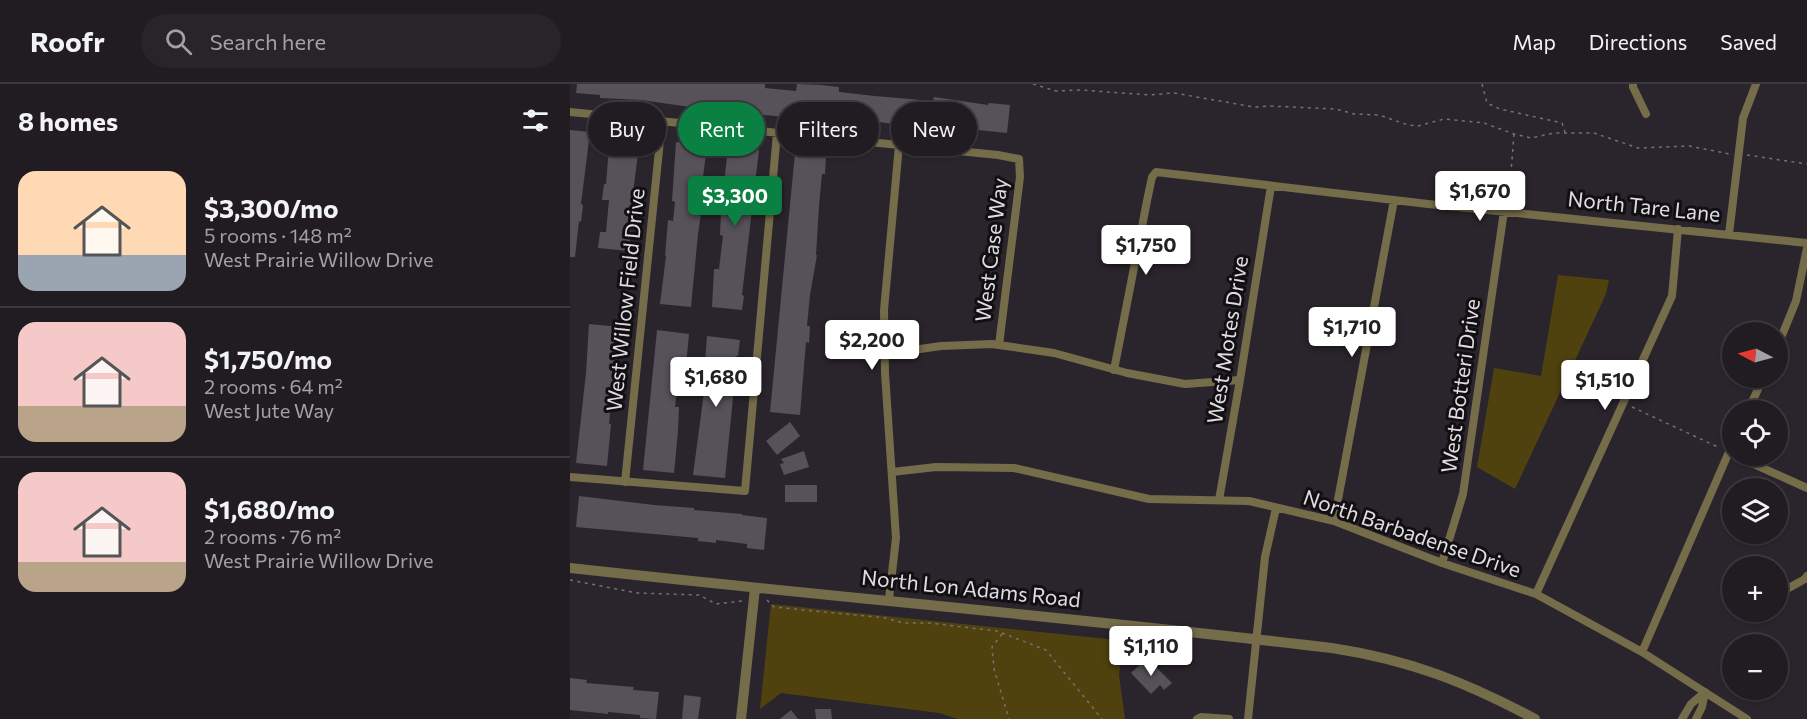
<!DOCTYPE html>
<meta charset="utf-8">
<style>
body{margin:0;font-family:Commissioner,sans-serif;background:#28252a;color:#f1f3f6;height:100vh;display:flex;flex-direction:column;font-size:22px;white-space:nowrap}
*{box-sizing:border-box;margin:0}
p{font-size:20px;color:#a2a1a5}
.icon{flex:none;width:33px;height:33px;fill:none;stroke:currentColor;stroke-width:2;stroke-linecap:round;stroke-linejoin:round}
.map{position:relative;flex:1;overflow:hidden}
.sheet{display:flex;flex-direction:column;background:#201c21;width:570px}
.sheet>*{flex:none}
.hud{position:absolute;left:18px;top:18px;width:570px;height:54px;display:flex;gap:12px}
.needle{width:39px;rotate:276deg}
.controls{position:absolute;left:1152px;top:238px;display:grid;gap:12px}
.controls a{display:grid;place-items:center;width:66px;height:66px;border-radius:50%;background:#201c21;box-shadow:0 2px 4px #0004,0 0 0 2px #3d3a3f;font-size:30px}
.price{position:absolute;translate:-50% -51px;padding:0 14px;border-radius:6px;background:#fff;color:#222;font-size:20px;line-height:39px;filter:drop-shadow(0 2px 3px #0008)}
.price::after{content:'';position:absolute;left:50%;top:36px;width:18px;height:14px;margin-left:-9px;background:inherit;clip-path:polygon(0 0,100% 0,50% 100%)}
.price.on{background:#0b8043;color:#fff}
ul{padding:0;list-style:none}
li{display:flex;align-items:center;gap:18px;height:150px;padding:0 18px}
li+li{border-top:2px solid #3d3a3f}
li span{display:grid;place-items:center;flex:none;width:168px;height:120px;border-radius:18px;color:#555}
li>.icon{margin-inline-start:auto}
span .icon{width:72px;height:72px;fill:#fffc;stroke-width:1}
li b{font-size:26px}
h2{display:flex;justify-content:space-between;align-items:center;height:72px;padding:0 18px;font-size:26px}
.chip{padding:0 21px;border-radius:27px;background:#201c21;box-shadow:0 2px 4px #0004,0 0 0 2px #3d3a3f;font-size:21px;line-height:54px}
.chip.on{background:#0b8043;color:#fff}
header{display:flex;align-items:center;gap:36px;box-sizing:border-box;height:84px;padding:0 30px;background:#201c21;border-bottom:2px solid #3d3a3f}
header strong{font-size:28px}
nav{display:flex;gap:33px;margin-inline-start:auto;font-size:21px}
.search{width:420px;height:54px;background:#28252a;display:flex;align-items:center;gap:15px;box-sizing:border-box;padding:0 21px;border-radius:33px;color:#a2a1a5;font-size:22px}
main{display:flex;flex:1;min-height:0}
.map>svg:first-child{display:block}
.green{fill:#50420e}
.building{fill:#575159}
.lines{fill:none;stroke-linecap:round;stroke-linejoin:round}
.path{stroke:#757077;stroke-width:1.5;stroke-dasharray:3 4.5;stroke-linecap:butt}
.minor{stroke:#756c4a;stroke-width:8}
.tertiary{stroke:#756c4a;stroke-width:10}
.labels{text-anchor:middle;stroke-width:6;stroke-linejoin:round;paint-order:stroke}
.street-label{font-size:21px;fill:#e0dde2;stroke:#120f13}
</style>
<header>
<strong>Roofr</strong>
<div class="search"><svg class="icon" aria-label="search" viewBox="0 0 24 24"><circle cx="10" cy="10" r="6"/><path d="M15 15l6 6"/></svg>Search here</div>
<nav><a>Map</a><a>Directions</a><a>Saved</a></nav>
</header>
<main>
<section class="sheet">
<h2>8 homes<svg class="icon" aria-label="filters" viewBox="0 0 24 24"><path d="M4 7h16M4 17h16"/><circle cx="9" cy="7" r="2"/><circle cx="15" cy="17" r="2"/></svg></h2>
<ul>
<li><span style="background:linear-gradient(#ffd9b3 70%,#9aa5b1 0)"><svg class="icon" aria-label="home" viewBox="0 0 24 24"><path d="M3 11l9-7 9 7M6 9v11h12V9"/></svg></span><div><b>$3,300/mo</b><p>5 rooms · 148 m²</p><p>West Prairie Willow Drive</p></div></li>
<li><span style="background:linear-gradient(#f6c9c9 70%,#b9a48a 0)"><svg class="icon" aria-label="home" viewBox="0 0 24 24"><path d="M3 11l9-7 9 7M6 9v11h12V9"/></svg></span><div><b>$1,750/mo</b><p>2 rooms · 64 m²</p><p>West Jute Way</p></div></li>
<li><span style="background:linear-gradient(#f6c9c9 75%,#b9a48a 0)"><svg class="icon" aria-label="home" viewBox="0 0 24 24"><path d="M3 11l9-7 9 7M6 9v11h12V9"/></svg></span><div><b>$1,680/mo</b><p>2 rooms · 76 m²</p><p>West Prairie Willow Drive</p></div></li>
</ul>
</section>
<div class="map">
<svg width="1237" height="635" viewBox="0 0 1237 635">
<rect width="100%" height="100%" fill="#2a252c"/>
<path class="green" d="M 988,191 L 1039,196 L 1036,210 L 945,405 L 907,383 L 924,284 L 971,292 Z
M 201,520 L 586,560 L 552,571 L 549,591 L 555,635 L 388,635 L 369,629 L 211,609 L 190,625 Z"/>
<path class="building" d="M 7,0 L 195,0 L 195,4 L 226,7 L 227,0 L 251,1 L 269,3 L 269,8 L 305,12 L 363,17 L 364,13 L 418,21 L 419,19 L 440,21 L 437,49 L 379,43 L 379,47 L 352,44 L 266,32 L 266,34 L 216,30 L 215,33 L 127,24 L 71,16 L 30,14 L 30,11 L 6,9 Z
M 0,46 L 20,48 L 11,120 L 13,121 L 11,138 L 9,137 L 5,173 L 0,173 Z
M 40,50 L 70,53 L 61,125 L 63,126 L 59,167 L 28,164 L 30,148 L 36,148 L 39,116 L 32,116 L 34,100 L 36,100 Z
M 106,58 L 137,61 L 131,110 L 134,110 L 128,150 L 121,223 L 90,220 L 96,172 L 95,172 L 98,136 L 103,137 L 105,118 L 102,117 Z
M 158,63 L 189,66 L 172,211 L 174,212 L 172,226 L 142,223 L 144,185 L 149,185 L 153,152 L 150,151 L 151,128 Z
M 225,69 L 256,72 L 255,90 L 252,90 L 249,122 L 246,171 L 247,171 L 240,211 L 237,242 L 240,242 L 239,259 L 236,258 L 230,331 L 200,328 Z
M 19,240 L 50,243 L 44,309 L 42,309 L 39,340 L 41,340 L 37,382 L 6,379 L 16,289 Z
M 87,246 L 119,250 L 115,292 L 109,291 L 105,323 L 109,323 L 108,347 L 104,389 L 73,386 Z
M 137,252 L 170,256 L 168,272 L 166,272 L 162,304 L 164,304 L 155,394 L 123,391 L 136,293 L 134,293 Z
M 220,338 L 230,352 L 207,371 L 196,357 Z
M 234,367 L 239,383 L 214,391 L 210,380 L 214,379 L 211,375 Z
M 215,401 L 247,401 L 247,418 L 215,418 Z
M 9,412 L 84,421 L 124,424 L 124,426 L 172,430 L 172,431 L 197,434 L 194,466 L 177,464 L 177,460 L 146,456 L 146,459 L 128,457 L 128,454 L 6,443 Z
M 577,574 L 602,599 L 594,606 L 590,601 L 581,610 L 561,589 Z
M 0,594 L 17,596 L 16,599 L 64,603 L 63,606 L 89,608 L 86,635 L 70,634 L 70,631 L 38,628 L 38,630 L 0,626 Z
M 114,611 L 131,613 L 128,635 L 112,635 Z
M 245,625 L 261,625 L 262,635 L 246,635 Z
M 221,626 L 228,635 L 210,635 Z"/>
<g class="lines">
<path class="path" d="M 463,0 L 486,7 L 510,6 L 580,11 L 604,9 L 684,23 L 699,22 L 766,25 L 784,30 L 809,31 L 838,41 L 848,42 L 874,35 L 914,39 L 944,50 L 961,54 L 984,49 L 1024,49 L 1068,64 L 1119,62 L 1160,70
M 912,0 L 917,19 L 930,25 L 992,39 L 995,48
M 944,50 L 941,88 L 948,119
M 1177,71 L 1237,80
M 1062,323 L 1150,364
M 0,496 L 67,509 L 129,511 L 146,520 L 172,517
M 197,516 L 204,523 L 316,534 L 333,539 L 359,539 L 427,547 L 476,566 L 532,635
M 432,550 L 422,563 L 424,585 L 439,635"/>
<path class="minor" d="M 1063,0 L 1063,3 L 1076,30
M 0,28 L 428,71 L 449,75 L 450,93 L 429,261
M 1159,150 L 1173,34 L 1186,0
M 1208,261 L 1226,217 L 1237,164
M 315,270 L 371,262 L 422,260 L 484,269 L 557,289 L 615,300 L 670,296
M 544,286 L 577,117 L 582,93 L 586,88 L 858,120 L 1237,159
M 1178,327 L 1193,294
M 1166,372 L 1237,404
M 322,388 L 366,383 L 444,384 L 579,415 L 679,417 L 764,437 L 872,479 L 966,510 L 1072,568 L 1177,635
M 0,393 L 175,407 L 207,49
M 55,398 L 92,37
M 649,416 L 670,296 L 701,102
M 764,437 L 824,116
M 872,479 L 893,410 L 934,127
M 1215,506 L 1235,495 L 1237,492
M 966,510 L 1102,212 L 1108,145
M 319,515 L 326,454 L 315,289 L 314,226 L 329,61
M 1072,568 L 1162,361
M 627,635 L 631,633 L 659,635
M 678,635 L 695,473 L 706,424
M 1112,635 L 1121,620 L 1135,608
M 1126,635 L 1132,623 L 1135,608"/>
<path class="tertiary" d="M 0,484 C 254,512 508,534 762,564 C 840,576 896,598 965,635
M 171,635 L 185,504"/>
</g>
<g class="labels">
<g class="street-label">
<text transform="translate(1074 123) rotate(6)" y="7">North Tare Lane</text>
<text transform="translate(422 166) rotate(-83)" y="7">West Case Way</text>
<text transform="translate(56 216) rotate(-84)" y="7">West Willow Field Drive</text>
<text transform="translate(658 256) rotate(-81)" y="7">West Motes Drive</text>
<text transform="translate(891 302) rotate(-82)" y="7">West Botteri Drive</text>
<text transform="translate(842 450) rotate(19)" y="7">North Barbadense Drive</text>
<text transform="translate(401 505) rotate(6)" y="7">North Lon Adams Road</text>
</g>
</g>
</svg>
<div class="controls">
<a><svg class="needle" viewBox="-14 -14 28 28"><path d="M0-13l5 13h-10z" fill="#e53935"/><path d="M0 13l5-13h-10z" fill="#a2a1a5"/></svg></a>
<a><svg class="icon" aria-label="locate" viewBox="0 0 24 24"><circle cx="12" cy="12" r="6"/><path d="M12 2v4M12 18v4M2 12h4M18 12h4"/></svg></a>
<a><svg class="icon" aria-label="layers" viewBox="0 0 24 24"><path d="M12 4l9 5-9 5-9-5zM3 14l9 5 9-5"/></svg></a>
<a>+</a>
<a>−</a>
</div>
<b class="price" style="left:910px;top:138px">$1,670</b>
<b class="price on" style="left:165px;top:143px">$3,300</b>
<b class="price" style="left:576px;top:192px">$1,750</b>
<b class="price" style="left:782px;top:274px">$1,710</b>
<b class="price" style="left:302px;top:287px">$2,200</b>
<b class="price" style="left:146px;top:324px">$1,680</b>
<b class="price" style="left:1035px;top:327px">$1,510</b>
<b class="price" style="left:581px;top:593px">$1,110</b>
<div class="hud">
<a class="chip">Buy</a>
<a class="chip on">Rent</a>
<a class="chip">Filters</a>
<a class="chip">New</a>
</div>
</div>
</main>
